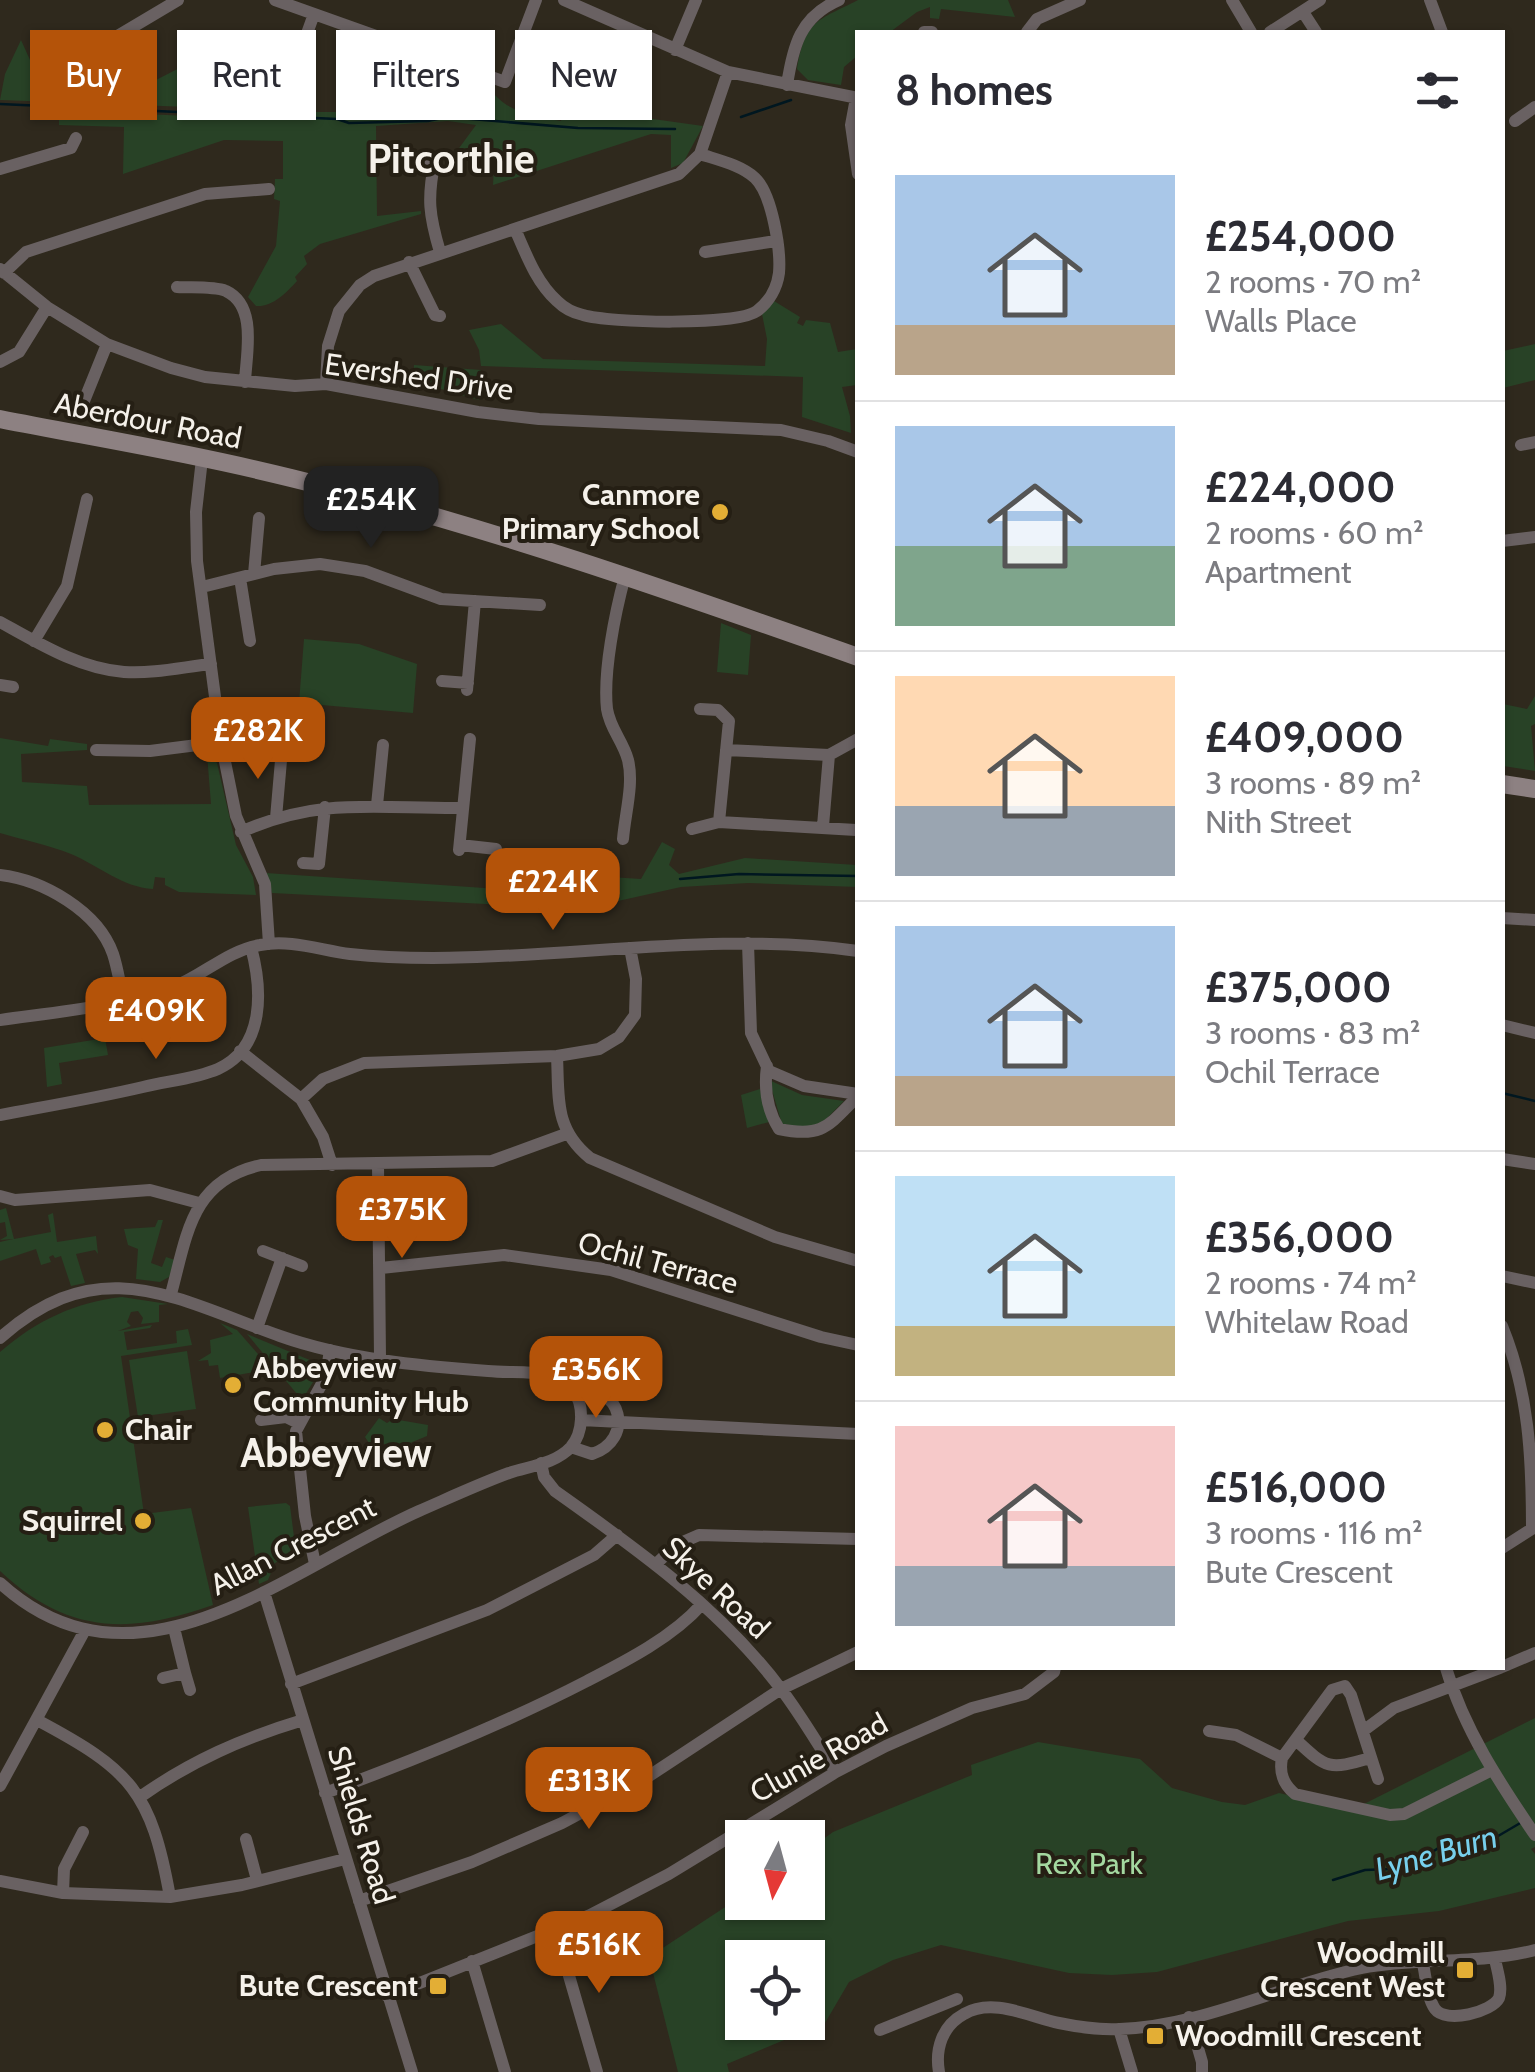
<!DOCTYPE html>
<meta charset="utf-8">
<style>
body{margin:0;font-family:Cabin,sans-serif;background:#f7f7f7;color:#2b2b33;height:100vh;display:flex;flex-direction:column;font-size:38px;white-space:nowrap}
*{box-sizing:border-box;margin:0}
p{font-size:32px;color:#7c7c81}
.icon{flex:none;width:55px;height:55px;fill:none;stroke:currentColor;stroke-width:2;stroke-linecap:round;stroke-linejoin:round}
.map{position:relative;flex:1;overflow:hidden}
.side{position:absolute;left:855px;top:30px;width:650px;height:1640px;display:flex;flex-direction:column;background:#fff;border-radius:0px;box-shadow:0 2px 8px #0004}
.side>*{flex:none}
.hud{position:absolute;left:30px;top:30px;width:675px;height:90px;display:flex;gap:20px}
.needle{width:65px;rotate:186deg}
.fabs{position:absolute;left:725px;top:1820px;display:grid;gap:20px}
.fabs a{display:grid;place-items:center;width:100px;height:100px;border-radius:0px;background:#fff;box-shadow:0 2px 8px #0004;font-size:50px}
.price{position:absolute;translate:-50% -85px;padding:0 22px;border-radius:20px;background:#b45309;color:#fff;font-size:32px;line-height:65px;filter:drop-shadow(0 2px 5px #0008)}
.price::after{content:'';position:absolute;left:50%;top:60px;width:30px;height:22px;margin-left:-15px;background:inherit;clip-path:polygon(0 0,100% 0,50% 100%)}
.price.on{background:#222;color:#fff}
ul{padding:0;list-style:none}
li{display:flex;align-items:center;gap:30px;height:250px;padding:0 40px}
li+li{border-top:2px solid #e1e1e2}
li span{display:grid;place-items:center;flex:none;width:280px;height:200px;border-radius:0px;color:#555}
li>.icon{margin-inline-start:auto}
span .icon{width:120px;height:120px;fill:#fffc;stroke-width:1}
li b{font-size:42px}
h2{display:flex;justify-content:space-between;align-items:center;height:120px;padding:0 40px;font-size:42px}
.chip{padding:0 35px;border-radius:0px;background:#fff;box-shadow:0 2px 8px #0004;font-size:35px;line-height:90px}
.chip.on{background:#b45309;color:#fff}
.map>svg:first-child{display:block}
.green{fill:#284226;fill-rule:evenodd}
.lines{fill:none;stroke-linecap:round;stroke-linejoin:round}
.stream{stroke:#001720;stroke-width:2.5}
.minor{stroke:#696162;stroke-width:12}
.secondary{stroke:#8d8182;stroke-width:18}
.poi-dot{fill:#e3ae35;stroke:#251f14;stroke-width:4}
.labels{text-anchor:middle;stroke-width:8;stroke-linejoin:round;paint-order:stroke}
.street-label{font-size:30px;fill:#f5f1ea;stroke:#251f14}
.poi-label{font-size:30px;font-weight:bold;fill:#f5f1ea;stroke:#251f14;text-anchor:end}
.park-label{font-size:30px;fill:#a4d8a0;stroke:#251f14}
.water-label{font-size:32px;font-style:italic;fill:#77cfec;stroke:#251f14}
.district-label{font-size:40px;font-weight:bold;fill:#f5f1ea;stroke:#251f14}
</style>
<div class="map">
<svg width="1535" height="2072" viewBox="0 0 1535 2072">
<rect width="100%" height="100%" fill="#2f291d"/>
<path class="green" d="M 858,0 L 1008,0 L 1015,17 L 941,9 L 939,19 L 930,18 L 930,7 L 917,12 L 890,32 L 858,32 L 857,56 L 844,67 L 841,85 L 808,80 L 797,69 C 805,20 817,21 858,0 Z
M 216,39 L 238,47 L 221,98 L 267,107 L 267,110 L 0,100 L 5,74 L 21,40 L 45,93 L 84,76 L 84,100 L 115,101 L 195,60 Z
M 459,73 L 485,81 C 502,112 529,115 561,121 L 573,90 L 653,119 L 703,126 L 683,163 L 671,168 L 671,135 L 651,134 L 493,185 L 495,149 L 456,158 L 454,155 L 476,125 L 448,121 L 376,126 L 377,216 L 421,211 L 421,214 L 320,244 L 304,256 L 307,264 L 295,277 L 297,281 C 286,293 273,307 256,306 L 248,297 L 276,246 L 280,201 L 274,199 L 275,179 L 283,179 L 283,141 L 224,140 L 123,174 L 124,127 L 59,125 L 59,110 L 231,118 L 232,112 L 357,112 L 364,93 L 438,114 L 447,113 Z
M 774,301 L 800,317 L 797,323 L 803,326 L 806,320 L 830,323 L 838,352 L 857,349 L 857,385 L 842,387 L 850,416 L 851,433 L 802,417 L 803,377 L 481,366 L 479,350 L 469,330 L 501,324 L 543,359 L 765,366 L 767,339 L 762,314 Z
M 1535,344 L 1535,380 L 1503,388 L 1503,351 Z
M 414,365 L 481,370 L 479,400 L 413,381 Z
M 721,623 L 751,635 L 748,675 L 717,672 Z
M 304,639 L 359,644 L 417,664 L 413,713 L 299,703 Z
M 1535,696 L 1535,724 L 1531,726 L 1535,771 L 1503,766 L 1503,704 L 1527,709 Z
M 0,738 L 48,746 L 50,739 L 87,744 L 87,750 L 21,754 L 22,782 L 87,786 L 89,805 L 211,804 L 207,754 L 217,763 L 236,845 L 253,877 L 256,895 L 179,892 L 165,885 L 165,878 L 155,877 L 153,889 C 122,887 99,866 71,854 C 49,845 23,840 0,833 Z
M 662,842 L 675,849 L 669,865 L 679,874 L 745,858 L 857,865 L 858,887 L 748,883 L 681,887 L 582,909 L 272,893 L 266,873 L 514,890 L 517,871 L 641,879 Z
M 105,1038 L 108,1055 L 59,1063 L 62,1084 L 47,1087 L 44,1048 Z
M 769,1080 L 802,1095 L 844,1101 L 816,1129 L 782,1124 Z
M 760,1089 L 769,1122 L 747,1128 L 741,1095 Z
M 6,1208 L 14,1239 L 51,1232 L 48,1215 L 53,1213 L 57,1242 L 96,1236 L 98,1254 L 95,1250 L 76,1254 L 85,1283 L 71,1286 L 61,1256 L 55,1258 L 53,1255 L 49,1257 L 51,1262 L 41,1265 L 36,1249 L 0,1261 L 0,1242 L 13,1239 L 0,1240 L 7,1236 L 5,1222 L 0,1223 L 0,1210 Z
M 158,1220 L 163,1220 L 151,1263 L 162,1267 L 166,1257 L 175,1260 L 169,1277 L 160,1282 L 136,1279 L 138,1249 L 128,1245 L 124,1229 L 155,1227 Z
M 122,1297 L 168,1304 L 159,1305 L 159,1322 L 141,1324 L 143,1318 L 138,1311 L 131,1312 L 127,1322 L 131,1326 L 118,1331 L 152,1325 L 150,1328 L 124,1332 L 127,1350 L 177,1343 L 176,1331 L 188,1329 L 192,1345 L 121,1356 L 144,1514 L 191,1508 L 213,1605 C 129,1635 67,1634 0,1571 L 0,1352 C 37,1320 76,1302 122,1297 Z
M 220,1323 L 237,1330 L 271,1369 L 220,1378 L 218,1365 L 209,1366 L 208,1360 L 198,1361 L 211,1353 L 210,1340 L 233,1334 Z
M 247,1334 L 317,1363 L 318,1374 L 302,1400 Z
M 187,1351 L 196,1409 L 138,1417 L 129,1360 Z
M 379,1418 L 387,1423 L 393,1419 L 428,1425 L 427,1436 L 393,1450 L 390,1445 L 374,1442 L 371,1446 L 365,1437 Z
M 286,1503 L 290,1506 L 296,1552 L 275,1563 L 268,1580 L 259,1584 L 248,1507 Z
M 1535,1718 L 1535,1847 L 1531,1849 L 1535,1854 L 1535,1888 L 1439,1911 L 1348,1921 L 1157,1972 L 1112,1975 L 1069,1973 L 941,1945 L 893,1960 L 849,1982 L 825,2023 L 727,2064 L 729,2072 L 678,2072 L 649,1957 L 742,1896 L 742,1902 L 808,1902 L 808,1850 L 833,1832 L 972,1775 L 971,1765 L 1038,1742 L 1140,1759 L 1172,1788 L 1222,1802 L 1245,1805 L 1279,1793 L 1352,1810 ZM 742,1958 L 808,1958 L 808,2022 L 742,2022 Z"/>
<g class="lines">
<path class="stream" d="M 0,104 L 337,119 L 349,123 L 428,121 L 447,117 L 578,128 L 675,129
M 741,117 L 791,100
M 680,879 L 739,874 L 858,876
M 1502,1093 L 1535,1101
M 1333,1880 L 1365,1870 L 1391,1869 L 1431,1853 L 1447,1842 L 1493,1839 L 1522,1822"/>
<path class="minor" d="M 275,0 L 505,82 L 536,0
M 564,0 L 728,72 L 858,98
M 1232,0 L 1251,32
M 1430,0 L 1442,32
M 1303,12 L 1316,32
M 924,32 L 932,32
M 1027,32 L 1037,19 L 1080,0
M 1270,32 L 1320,0
M 675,50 L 696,0
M 89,53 L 178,0
M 787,85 C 793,46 800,17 839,0
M 856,98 L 851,125 L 858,174
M 282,103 L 314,14
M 1515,121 L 1535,107
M 427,159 L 435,160 C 427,198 429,215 440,252
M 0,169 L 71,148 L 76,138
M 515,229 C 526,254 536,282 557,301 C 564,308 574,313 583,315 C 609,323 737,326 757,311 C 769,302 777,288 779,273 C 781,250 772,194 755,178 C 741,165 718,160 700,154
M 705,252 L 776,241
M 409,262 L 435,315 L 440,316
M 0,269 L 47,307 L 107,344 L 171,368 L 205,377 L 295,386 L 326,384 L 478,412 L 539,419 L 781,430 L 828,441 L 858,452
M 4,273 L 26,252 L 205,194 L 269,189
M 177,287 C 192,288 213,286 226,291 C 258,306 246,355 245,382
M 0,362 L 19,352 L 47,307
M 326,384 L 328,346 L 339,311 L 360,285 L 374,276 L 679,174 L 700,154 L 728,72
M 84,401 L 107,344
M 1521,445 L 1535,442
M 202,459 L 196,512 L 197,561 L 221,742 L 236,816 L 265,884 L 269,944
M 1502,541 L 1535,537
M 254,574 L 259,518
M 240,578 L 250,641
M 202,587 L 274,569 L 320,564 L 365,571 L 441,599 L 540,605
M 0,622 C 38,643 80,669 124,672 C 153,674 183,667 211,664
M 34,641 L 67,586 L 87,499
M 442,681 L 468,683
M 0,685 L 13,687
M 467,690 L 475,601
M 96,750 L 150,751 L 221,742
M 726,750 L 829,755 L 858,739
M 377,805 L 383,745
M 276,818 L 282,749
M 719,822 L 856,830
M 823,826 L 829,755
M 692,829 L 719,822 L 729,721 L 718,710 L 700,709
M 241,832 C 321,796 379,809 463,808
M 623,839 C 625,814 634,784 628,760 C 623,741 610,729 607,709 C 603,672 615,613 625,576
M 460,845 L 496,849
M 459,850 L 470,739
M 303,863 L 319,864 L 325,807
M 0,875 C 43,880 98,911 113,954 C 118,969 120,986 124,1001
M 1502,918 L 1535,920
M 748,943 L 751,1033 L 769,1071 L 804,1086 L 858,1094
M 0,1020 C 57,1012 116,1007 171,988 C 203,976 226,951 260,945 C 290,939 320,950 350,954 C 377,957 406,958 433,958 C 575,958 717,931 858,951
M 1502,1025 L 1535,1033
M 240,1051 L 301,1099 L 323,1137 L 332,1165
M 557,1056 C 559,1098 554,1129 590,1158 L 775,1237 L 858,1261
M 767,1066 C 764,1088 767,1110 779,1129 C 823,1138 828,1126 858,1096
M 301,1099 L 323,1079 L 364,1063 L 557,1056 L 599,1049 L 619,1037 L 635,1015 L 636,979 L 630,948
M 0,1115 C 48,1106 96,1098 143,1087 C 167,1081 195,1079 218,1069 C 266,1047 262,988 251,947
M 1502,1159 L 1535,1164
M 378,1164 L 380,1357
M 0,1196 L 15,1200 L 150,1190 L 199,1203
M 263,1251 L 302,1266
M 381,1268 L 504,1255 L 611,1270 L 821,1337 L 858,1345
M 1502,1276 L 1535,1283
M 171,1294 C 187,1235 191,1180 261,1165 L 492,1161 L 566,1134
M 1502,1326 C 1529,1392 1532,1458 1532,1529
M 257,1328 L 282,1258
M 0,1338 C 100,1249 175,1299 280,1336 C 345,1359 420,1366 488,1371 C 508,1373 529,1371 548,1375 C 558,1376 568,1383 573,1390 C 585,1406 583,1433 571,1447 C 555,1464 530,1466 509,1473 C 479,1484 449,1498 419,1511 C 288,1569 136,1707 0,1583
M 261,1420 L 286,1417 L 298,1423
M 581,1420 L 858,1434
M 571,1447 L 592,1454 C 635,1440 623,1382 574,1391
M 541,1463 L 544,1477 L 555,1491 C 637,1549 720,1608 781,1689 C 801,1715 818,1745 836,1772
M 1502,1548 L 1535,1527
M 315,1564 L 305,1516 L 296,1431 L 326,1376 L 330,1350
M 656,1564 L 676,1545 L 699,1535 L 858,1539
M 264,1592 L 412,2072
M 174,1628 L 185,1673
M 1502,1667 L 1535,1653
M 1446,1668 C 1464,1729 1499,1782 1535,1835
M 163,1678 L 185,1673 L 190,1690
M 291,1684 L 487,1610 L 594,1555 L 617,1535
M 37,1720 C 131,1770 151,1791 170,1897
M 1209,1731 L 1236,1735 L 1282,1758
M 1363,1731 L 1394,1708 L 1500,1668
M 1296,1740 C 1327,1769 1329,1770 1370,1758
M 1378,1779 L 1351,1695 L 1345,1686 L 1332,1690 L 1282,1758 C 1279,1773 1283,1784 1295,1794 L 1390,1815 L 1404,1814 L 1492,1770
M 0,1786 L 85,1630
M 325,1793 C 415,1760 502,1725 587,1681 C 626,1661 673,1637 702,1604
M 140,1797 C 191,1761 243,1738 303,1720
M 246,1839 L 257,1880
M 0,1881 L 63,1893 L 170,1897 L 242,1885 L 345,1859
M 63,1893 L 64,1869 L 83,1832
M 359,1901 L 472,1862 L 562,1823 L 646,1778 L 781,1689 L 858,1652
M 556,1931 L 597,2072
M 472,1961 L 505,2072
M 1423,1964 C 1426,1977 1427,1998 1435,2009 C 1446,2024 1492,2012 1499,1998 C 1503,1987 1497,1970 1495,1959
M 387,1996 L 590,1915 L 669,1874 L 836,1772 L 886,1746 L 972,1708 L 1025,1694 L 1054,1672 L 1055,1668
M 1189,2017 L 1202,2062 L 1202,2072
M 1119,2029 L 1132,2072
M 880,2030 L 957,1999
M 939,2072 C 935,2049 942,2026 964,2014 C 993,1997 1030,2017 1059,2023 C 1078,2027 1100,2030 1120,2029 C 1203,2026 1281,1985 1362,1968 C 1419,1957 1478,1965 1535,1950"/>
<path class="secondary" d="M 0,419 C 97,438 195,454 291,478 C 484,525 671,591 858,657
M 1502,784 L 1535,789"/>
</g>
<g class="poi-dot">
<circle cx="720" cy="512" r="10"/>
<circle cx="233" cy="1385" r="10"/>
<circle cx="105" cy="1430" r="10"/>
<circle cx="143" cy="1521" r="10"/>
<rect x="1455" y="1960" width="20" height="20" rx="5"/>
<rect x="428" y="1976" width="20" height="20" rx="5"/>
<rect x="1145" y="2026" width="20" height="20" rx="5"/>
</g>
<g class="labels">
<g class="street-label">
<text transform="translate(419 377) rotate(8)" y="10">Evershed Drive</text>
<text transform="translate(148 421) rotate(11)" y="10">Aberdour Road</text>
<text transform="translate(658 1263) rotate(15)" y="10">Ochil Terrace</text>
<text transform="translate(293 1546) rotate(-27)" y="10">Allan Crescent</text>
<text transform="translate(716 1588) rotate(43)" y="10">Skye Road</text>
<text transform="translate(819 1758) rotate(-29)" y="10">Clunie Road</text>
<text transform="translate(361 1825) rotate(73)" y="10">Shields Road</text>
</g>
<g class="poi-label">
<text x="700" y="505">Canmore<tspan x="700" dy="34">Primary School</tspan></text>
<text x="253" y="1378" text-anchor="start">Abbeyview<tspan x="253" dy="34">Community Hub</tspan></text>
<text x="125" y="1440" text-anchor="start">Chair</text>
<text x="123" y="1531">Squirrel</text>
<text x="1445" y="1963">Woodmill<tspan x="1445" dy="34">Crescent West</tspan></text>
<text x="418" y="1996">Bute Crescent</text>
<text x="1175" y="2046" text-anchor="start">Woodmill Crescent</text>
</g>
<g class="park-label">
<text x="1089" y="1874">Rex Park</text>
</g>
<g class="water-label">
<text transform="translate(1436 1853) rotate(-16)" y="11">Lyne Burn</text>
</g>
<g class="district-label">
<text x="451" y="173">Pitcorthie</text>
<text x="336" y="1467">Abbeyview</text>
</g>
</g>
</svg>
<div class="fabs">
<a><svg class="needle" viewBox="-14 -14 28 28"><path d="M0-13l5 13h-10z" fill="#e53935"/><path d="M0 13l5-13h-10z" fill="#7c7c81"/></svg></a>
<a><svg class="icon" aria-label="locate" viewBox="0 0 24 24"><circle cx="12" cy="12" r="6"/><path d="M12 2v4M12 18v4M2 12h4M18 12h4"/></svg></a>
</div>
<b class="price on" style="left:371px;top:551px">£254K</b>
<b class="price" style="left:258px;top:782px">£282K</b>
<b class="price" style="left:553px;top:933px">£224K</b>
<b class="price" style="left:156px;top:1062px">£409K</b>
<b class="price" style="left:402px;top:1261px">£375K</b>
<b class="price" style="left:596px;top:1421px">£356K</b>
<b class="price" style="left:589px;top:1832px">£313K</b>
<b class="price" style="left:599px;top:1996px">£516K</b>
<div class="hud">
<a class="chip on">Buy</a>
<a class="chip">Rent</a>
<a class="chip">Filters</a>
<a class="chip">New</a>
</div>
<section class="side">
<h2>8 homes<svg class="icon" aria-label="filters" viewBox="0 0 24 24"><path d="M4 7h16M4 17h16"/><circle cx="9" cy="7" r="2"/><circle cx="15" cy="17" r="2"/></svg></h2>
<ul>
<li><span style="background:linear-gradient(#a9c7e8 75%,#b9a48a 0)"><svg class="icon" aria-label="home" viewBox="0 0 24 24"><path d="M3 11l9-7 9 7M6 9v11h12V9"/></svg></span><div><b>£254,000</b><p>2 rooms · 70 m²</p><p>Walls Place</p></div></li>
<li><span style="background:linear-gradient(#a9c7e8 60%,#7fa58c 0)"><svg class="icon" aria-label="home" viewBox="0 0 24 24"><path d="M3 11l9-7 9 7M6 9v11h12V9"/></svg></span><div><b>£224,000</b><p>2 rooms · 60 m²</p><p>Apartment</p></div></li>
<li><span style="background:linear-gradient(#ffd9b3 65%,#9aa5b1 0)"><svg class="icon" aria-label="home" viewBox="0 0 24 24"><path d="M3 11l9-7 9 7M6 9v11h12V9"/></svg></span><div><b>£409,000</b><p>3 rooms · 89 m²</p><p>Nith Street</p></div></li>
<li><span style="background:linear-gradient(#a9c7e8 75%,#b9a48a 0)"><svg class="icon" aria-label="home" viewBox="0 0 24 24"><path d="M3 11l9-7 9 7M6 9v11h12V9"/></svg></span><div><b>£375,000</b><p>3 rooms · 83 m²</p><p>Ochil Terrace</p></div></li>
<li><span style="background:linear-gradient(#bfe0f5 75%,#c2b280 0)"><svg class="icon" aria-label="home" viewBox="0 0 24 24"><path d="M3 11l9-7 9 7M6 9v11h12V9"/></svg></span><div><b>£356,000</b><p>2 rooms · 74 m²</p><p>Whitelaw Road</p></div></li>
<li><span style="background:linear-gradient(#f6c9c9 70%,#9aa5b1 0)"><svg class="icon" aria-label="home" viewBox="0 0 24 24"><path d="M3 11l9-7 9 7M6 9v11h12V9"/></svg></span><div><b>£516,000</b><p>3 rooms · 116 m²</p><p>Bute Crescent</p></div></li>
</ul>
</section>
</div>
